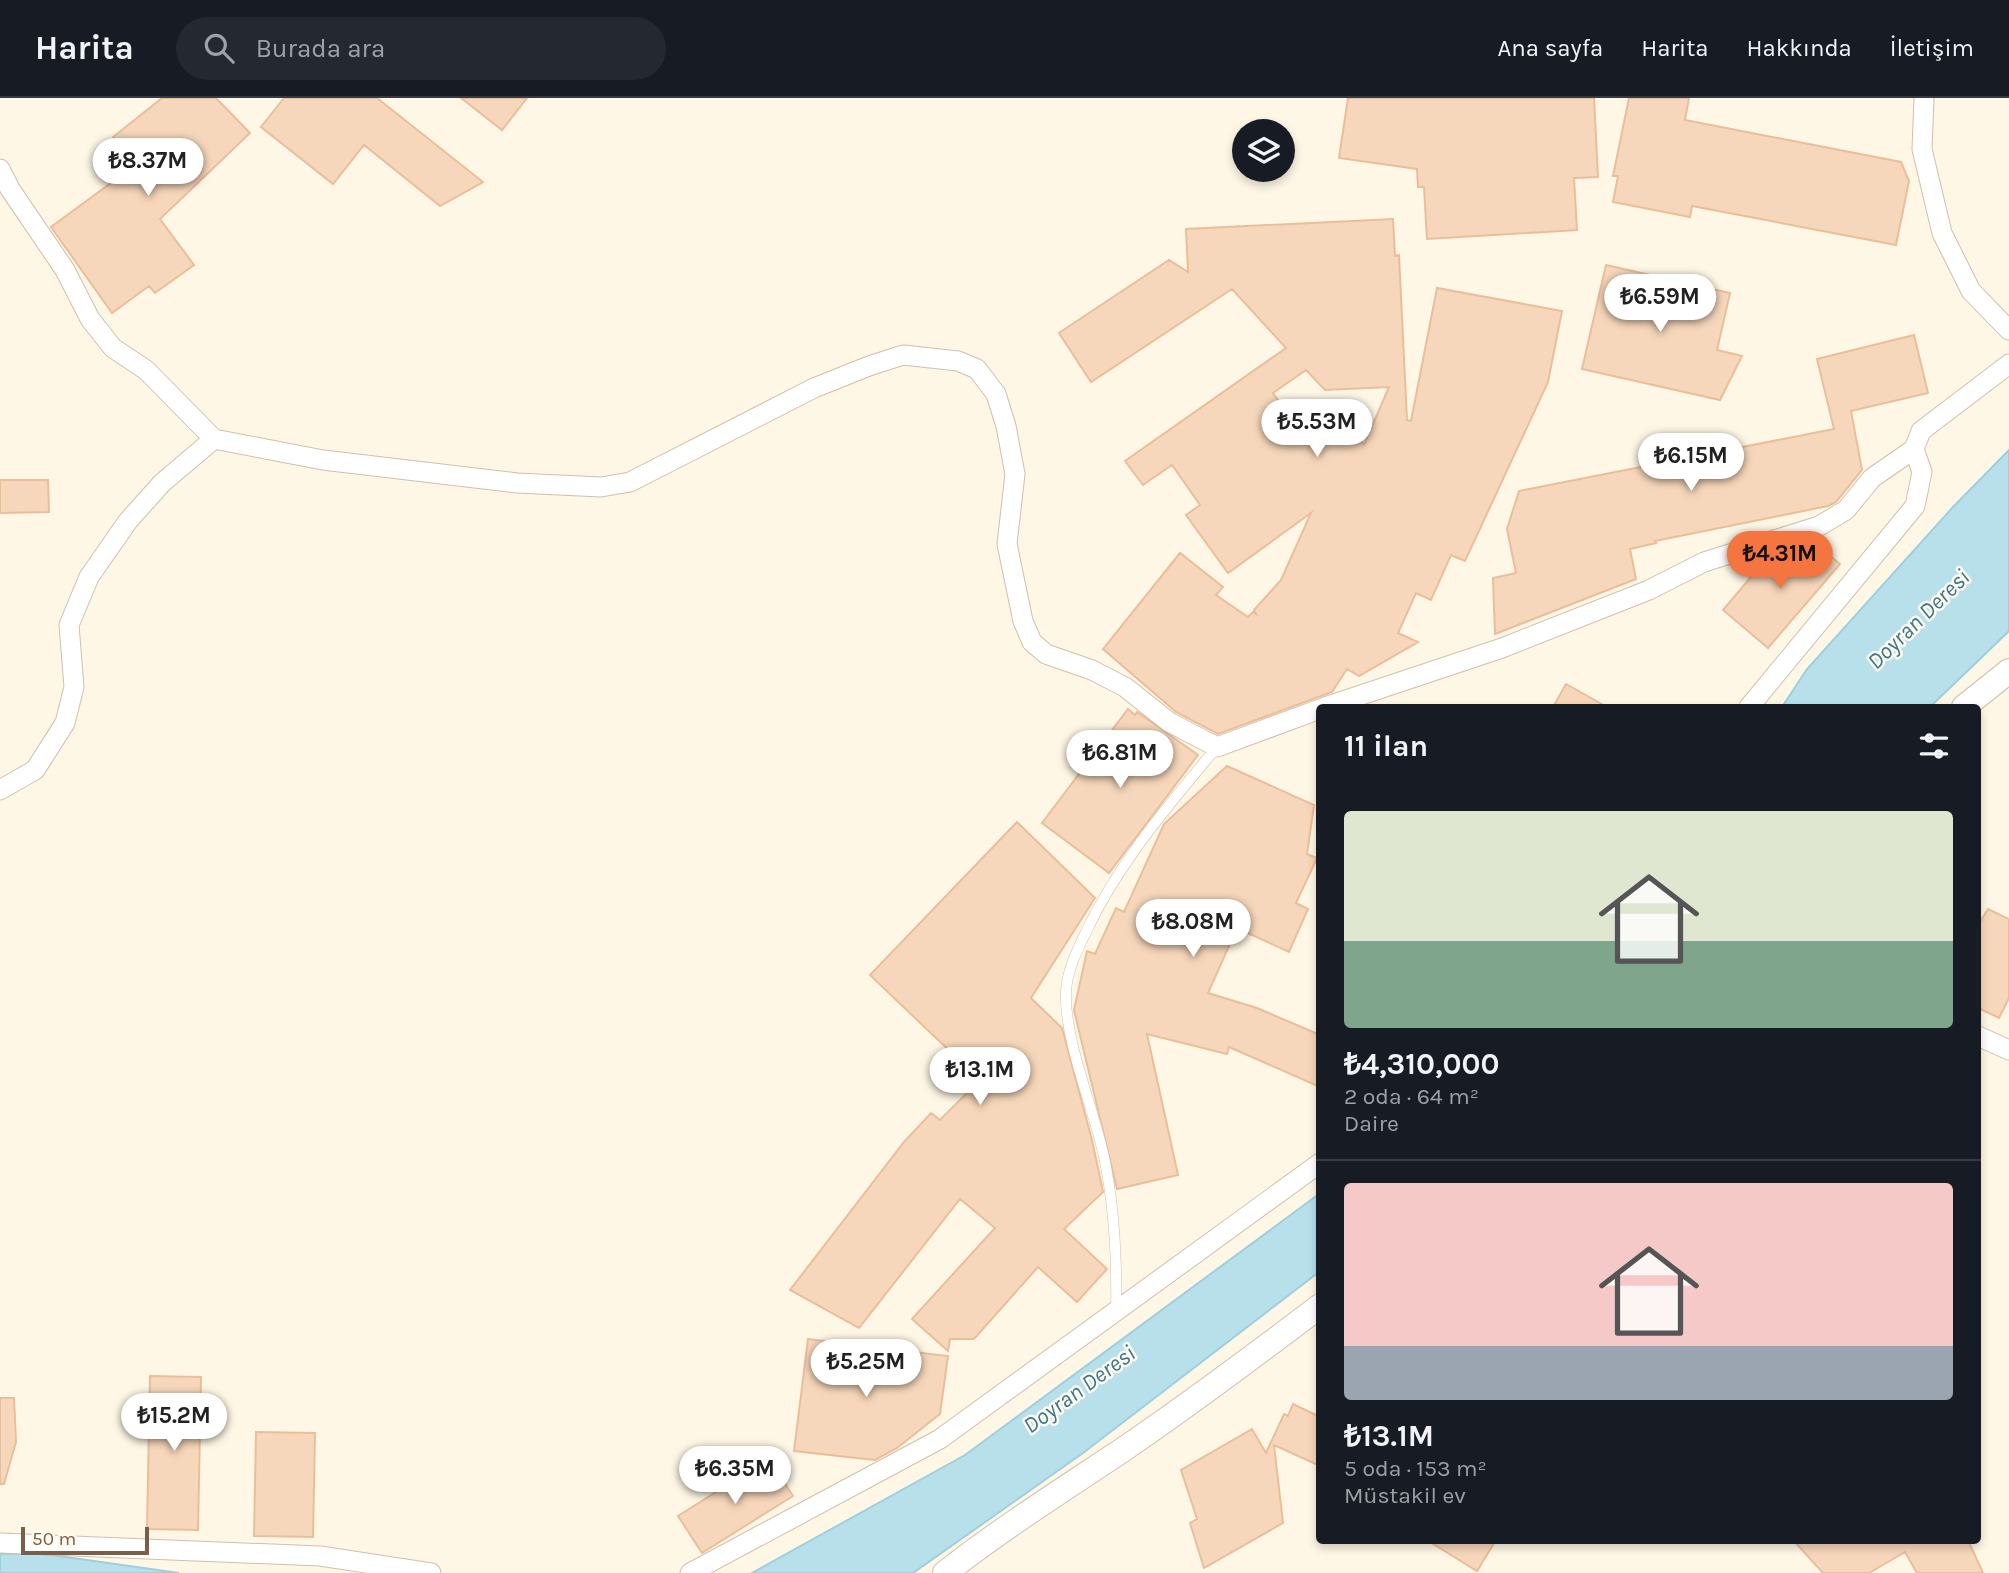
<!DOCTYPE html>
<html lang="tr">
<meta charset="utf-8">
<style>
body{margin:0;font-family:Karla,sans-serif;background:#242831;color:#f1f3f6;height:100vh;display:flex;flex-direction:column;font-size:26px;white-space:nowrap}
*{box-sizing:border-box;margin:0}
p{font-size:23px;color:#9ea1a6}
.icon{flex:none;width:38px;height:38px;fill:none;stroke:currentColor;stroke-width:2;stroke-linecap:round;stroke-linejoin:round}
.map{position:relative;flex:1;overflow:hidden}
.side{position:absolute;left:1316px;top:606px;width:665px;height:840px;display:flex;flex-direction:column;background:#171b24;border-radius:7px;box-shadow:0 4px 10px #0003}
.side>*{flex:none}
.controls{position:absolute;left:1232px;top:21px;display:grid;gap:14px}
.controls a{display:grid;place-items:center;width:63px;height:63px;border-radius:50%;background:#171b24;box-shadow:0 4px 10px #0003;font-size:35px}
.scale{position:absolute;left:21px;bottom:18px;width:128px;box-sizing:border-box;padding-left:7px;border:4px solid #7b5e48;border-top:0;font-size:19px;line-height:24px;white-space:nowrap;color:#7b5e48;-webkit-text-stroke:5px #fffaef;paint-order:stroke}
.price{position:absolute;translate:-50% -60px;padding:0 16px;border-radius:24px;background:#fff;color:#222;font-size:23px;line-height:46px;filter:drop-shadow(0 2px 4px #0008)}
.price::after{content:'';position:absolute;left:50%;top:42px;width:21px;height:16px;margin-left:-10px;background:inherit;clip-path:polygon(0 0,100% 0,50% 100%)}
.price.current{background:#f47540;color:#111}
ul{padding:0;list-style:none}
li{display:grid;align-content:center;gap:14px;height:371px;padding:0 28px}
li+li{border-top:2px solid #363941}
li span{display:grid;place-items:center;height:217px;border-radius:7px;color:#555}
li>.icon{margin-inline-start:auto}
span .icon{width:126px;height:126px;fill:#fffc;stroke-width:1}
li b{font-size:30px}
h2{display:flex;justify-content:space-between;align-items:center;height:84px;padding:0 28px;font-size:30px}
header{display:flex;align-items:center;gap:42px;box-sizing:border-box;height:98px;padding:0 35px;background:#171b24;border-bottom:2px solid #363941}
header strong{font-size:33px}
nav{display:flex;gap:38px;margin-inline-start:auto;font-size:24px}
.search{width:490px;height:63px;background:#242831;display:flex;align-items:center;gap:18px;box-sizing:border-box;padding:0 24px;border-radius:38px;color:#9ea1a6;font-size:26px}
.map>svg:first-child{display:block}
.water{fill:#b8e0eb;stroke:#9dcfde;stroke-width:2}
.building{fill:#f7d7bb;stroke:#ebbe9a;stroke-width:2;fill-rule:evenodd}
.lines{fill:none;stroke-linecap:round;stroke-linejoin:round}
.service-casing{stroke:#d2bfaa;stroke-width:11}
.minor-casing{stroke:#d2bfaa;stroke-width:21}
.tertiary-casing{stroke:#d2bfaa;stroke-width:26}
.service{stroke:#fff;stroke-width:10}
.minor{stroke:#fff;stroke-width:19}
.tertiary{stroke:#fff;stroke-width:24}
.labels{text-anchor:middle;stroke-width:5;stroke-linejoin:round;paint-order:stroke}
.water-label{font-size:23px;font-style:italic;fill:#3b7789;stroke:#fffaef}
</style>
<header>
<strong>Harita</strong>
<div class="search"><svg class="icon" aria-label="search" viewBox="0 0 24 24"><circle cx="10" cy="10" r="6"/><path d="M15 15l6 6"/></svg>Burada ara</div>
<nav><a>Ana sayfa</a><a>Harita</a><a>Hakkında</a><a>İletişim</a></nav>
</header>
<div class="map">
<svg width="2009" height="1475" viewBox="0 0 2009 1475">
<rect width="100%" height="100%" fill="#fef7e6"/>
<path class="water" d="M 2009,352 L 2009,533 L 1930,609 L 1782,609 L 1807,571 L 1953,409 Z
M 1319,1096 L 1319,1174 L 1083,1355 L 913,1475 L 752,1475 L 965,1357 Z
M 37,1455 L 179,1475 L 0,1475 L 0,1456 Z"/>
<path class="building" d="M 162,0 L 216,0 L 250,35 L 160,121 L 194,167 L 155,195 L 149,188 L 112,215 L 51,129 L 138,65 L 113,39 Z
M 284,0 L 377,0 L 483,84 L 440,108 L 364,47 L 333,86 L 261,29 Z
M 461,0 L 527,0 L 502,32 Z
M 1348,0 L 1594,0 L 1598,79 L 1574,80 L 1577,132 L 1427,141 L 1424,89 L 1418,89 L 1417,71 L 1339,60 Z
M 1629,0 L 1689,0 L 1685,22 L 1901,64 L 1909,83 L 1896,147 L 1692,108 L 1690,119 L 1613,104 L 1618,78 L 1613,78 Z
M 1393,121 L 1395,158 L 1399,157 L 1407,322 L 1411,323 L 1437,190 L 1562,213 L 1548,284 L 1465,463 L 1451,457 L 1431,502 L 1416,495 L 1398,535 L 1418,544 L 1359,578 L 1347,571 L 1332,594 L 1218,636 L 1176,614 L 1103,551 L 1180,455 L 1223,489 L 1216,497 L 1248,519 L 1253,514 L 1256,516 L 1254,512 L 1281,482 L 1311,415 L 1228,475 L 1186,417 L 1200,407 L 1172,367 L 1143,387 L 1125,363 L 1286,250 L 1232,191 L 1091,284 L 1059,235 L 1169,162 L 1188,174 L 1186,131 ZM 1306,272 L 1325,292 L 1389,289 L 1364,347 L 1338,310 L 1301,335 L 1273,295 Z
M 1606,167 L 1730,195 L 1717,252 L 1742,258 L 1720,302 L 1582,271 Z
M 1914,237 L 1928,295 L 1851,313 L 1862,372 L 1836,404 L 1828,408 L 1655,443 L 1656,445 L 1630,451 L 1636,481 L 1495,536 L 1493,480 L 1516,475 L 1507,431 L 1519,393 L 1834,331 L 1817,261 Z
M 0,382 L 48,382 L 49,414 L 0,415 Z
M 1817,447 L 1840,466 L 1768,550 L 1723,512 L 1768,459 Z
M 1566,586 L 1607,609 L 1553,609 Z
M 1128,611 L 1135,617 L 1137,614 L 1198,657 L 1109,775 L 1042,725 Z
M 1227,668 L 1314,707 L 1307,756 L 1317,760 L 1296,805 L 1308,811 L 1289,854 L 1237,830 L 1208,895 L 1257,910 L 1320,937 L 1320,989 L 1229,949 L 1227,956 L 1147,936 L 1178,1077 L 1117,1091 L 1074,912 L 1087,853 L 1095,856 L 1116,810 L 1124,814 L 1164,726 Z
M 1017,724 L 1095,800 L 1031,900 L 1062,930 L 1092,1042 L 1103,1094 L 1064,1131 L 1107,1171 L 1077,1204 L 1038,1169 L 974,1241 L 950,1241 L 948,1253 L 912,1221 L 995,1130 L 960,1101 L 859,1230 L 790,1192 L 904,1044 L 931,1015 L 940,1022 L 980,982 L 870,877 Z
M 1988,811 L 2009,821 L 2009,900 L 1999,920 L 1978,910 L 1978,827 Z
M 808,1241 L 948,1258 L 940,1316 L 897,1350 L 875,1362 L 794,1353 Z
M 150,1278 L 201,1279 L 198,1432 L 147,1431 Z
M 0,1300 L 14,1300 L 16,1344 L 4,1386 L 0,1386 Z
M 1293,1306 L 1320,1319 L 1320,1368 L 1274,1347 L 1283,1425 L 1204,1470 L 1190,1425 L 1197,1421 L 1181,1372 L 1252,1331 L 1266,1355 L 1284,1316 L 1288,1318 Z
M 256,1334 L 315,1335 L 313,1439 L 254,1438 Z
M 765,1363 L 770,1363 L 793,1398 L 702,1455 L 678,1418 Z
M 1427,1442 L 1496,1442 L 1477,1473 Z
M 1793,1442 L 1968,1442 L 1983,1475 L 1917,1475 L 1905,1454 L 1869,1475 L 1823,1475 Z"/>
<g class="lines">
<g class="service-casing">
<path id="service" d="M 1116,1212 C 1117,1160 1115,1111 1104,1059 C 1094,1011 1064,942 1066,894 C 1067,872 1077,853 1086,834 C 1119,764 1168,708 1217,649"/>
</g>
<g class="minor-casing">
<path id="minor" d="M 1924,0 L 1922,51 L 1942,135 L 1971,193 L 2009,232
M 0,71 L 10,91 L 65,172 L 90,221 L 113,250 L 146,272 L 214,341 L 323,362 L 517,385 L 601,389 L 630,384 L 814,290 L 869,268 L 903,257 L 958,263 L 977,271 L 996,296 L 1006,328 L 1015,376 L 1007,446 L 1023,523 L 1032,544 L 1046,556 L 1092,572 L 1125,589 L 1169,624 L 1217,649 L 1320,611
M 1325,609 L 1502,550 L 1649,492 L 1704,464 L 1819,428 L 1846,412 L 1872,380 L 1914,351
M 1749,609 L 1915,408 L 1922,374 L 1914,351 L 1921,333 L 2009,266
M 0,692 L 35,672 L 65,625 L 74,589 L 69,527 L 89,479 L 128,423 L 162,385 L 214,341
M 1978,938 L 2009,952
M 0,1445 L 320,1458 L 431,1475
M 690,1475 L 940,1341 L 1320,1065"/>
</g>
<g class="tertiary-casing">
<path id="tertiary" d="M 1964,609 L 2009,573
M 945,1475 C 1001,1431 1061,1393 1121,1353 C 1189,1307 1254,1258 1320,1208"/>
</g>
<use href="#service" class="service"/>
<use href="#minor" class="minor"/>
<use href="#tertiary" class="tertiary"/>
</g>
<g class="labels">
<g class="water-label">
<text transform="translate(1918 521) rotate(-44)" y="8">Doyran Deresi</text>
<text transform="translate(1079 1291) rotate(-36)" y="8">Doyran Deresi</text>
</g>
</g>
</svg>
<div class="controls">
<a><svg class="icon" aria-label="layers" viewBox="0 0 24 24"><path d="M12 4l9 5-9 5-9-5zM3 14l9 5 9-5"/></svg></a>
</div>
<div class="scale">50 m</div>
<b class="price" style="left:148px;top:100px">₺8.37M</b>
<b class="price" style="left:1660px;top:236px">₺6.59M</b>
<b class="price" style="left:1317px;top:361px">₺5.53M</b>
<b class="price" style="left:1691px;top:395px">₺6.15M</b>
<b class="price current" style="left:1780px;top:493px">₺4.31M</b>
<b class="price" style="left:1120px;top:692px">₺6.81M</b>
<b class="price" style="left:1193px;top:861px">₺8.08M</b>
<b class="price" style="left:980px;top:1009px">₺13.1M</b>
<b class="price" style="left:866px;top:1301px">₺5.25M</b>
<b class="price" style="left:174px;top:1355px">₺15.2M</b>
<b class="price" style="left:735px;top:1408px">₺6.35M</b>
<section class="side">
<h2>11 ilan<svg class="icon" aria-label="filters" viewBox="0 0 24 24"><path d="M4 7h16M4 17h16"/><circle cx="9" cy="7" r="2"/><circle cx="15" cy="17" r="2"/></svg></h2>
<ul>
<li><span style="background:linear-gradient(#dfe7d0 60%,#7fa58c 0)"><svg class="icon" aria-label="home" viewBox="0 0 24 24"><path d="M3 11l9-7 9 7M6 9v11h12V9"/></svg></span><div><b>₺4,310,000</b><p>2 oda · 64 m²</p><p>Daire</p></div></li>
<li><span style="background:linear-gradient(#f6c9c9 75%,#9aa5b1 0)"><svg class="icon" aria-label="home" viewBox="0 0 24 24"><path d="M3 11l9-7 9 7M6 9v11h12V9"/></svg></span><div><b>₺13.1M</b><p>5 oda · 153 m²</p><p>Müstakil ev</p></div></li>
</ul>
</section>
</div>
